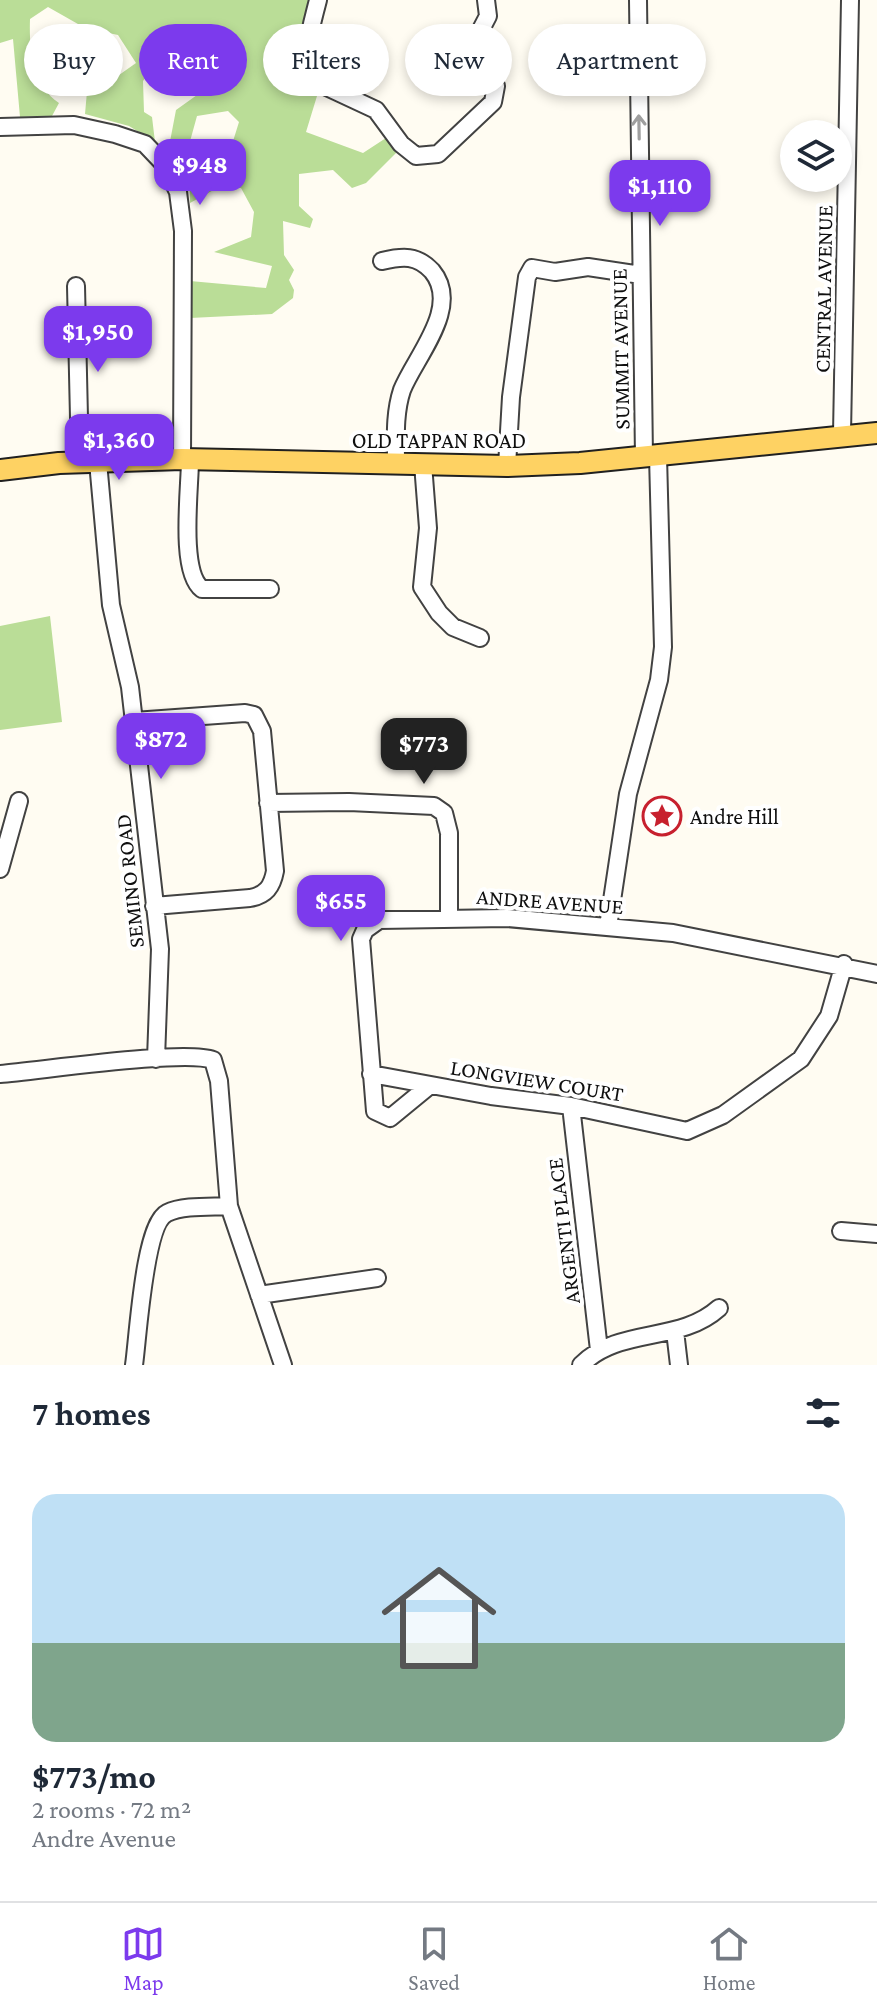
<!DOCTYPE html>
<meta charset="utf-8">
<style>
body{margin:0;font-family:"Crimson Pro",serif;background:#f6f6f7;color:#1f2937;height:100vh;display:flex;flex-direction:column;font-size:30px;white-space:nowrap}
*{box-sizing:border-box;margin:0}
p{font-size:26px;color:#747a83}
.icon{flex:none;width:44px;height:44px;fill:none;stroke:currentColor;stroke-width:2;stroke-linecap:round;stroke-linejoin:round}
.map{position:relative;height:1365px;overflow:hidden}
.drawer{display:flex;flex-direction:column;background:#fff;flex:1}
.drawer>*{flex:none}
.hud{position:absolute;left:24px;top:24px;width:830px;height:72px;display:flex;gap:16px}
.buttons{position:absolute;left:780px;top:120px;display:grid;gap:16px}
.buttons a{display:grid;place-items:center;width:72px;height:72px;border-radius:50%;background:#fff;box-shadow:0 4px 12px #0003;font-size:40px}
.price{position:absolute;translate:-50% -68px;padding:0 18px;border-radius:16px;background:#7c3aed;color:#fff;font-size:26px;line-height:52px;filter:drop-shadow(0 2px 4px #0008)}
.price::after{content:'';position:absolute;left:50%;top:48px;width:24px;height:18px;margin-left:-12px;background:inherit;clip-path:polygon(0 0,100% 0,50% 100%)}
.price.current{background:#222;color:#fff}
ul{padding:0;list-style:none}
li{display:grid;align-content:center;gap:16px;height:424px;padding:0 32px}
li+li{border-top:2px solid #e0e1e3}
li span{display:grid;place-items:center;height:248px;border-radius:24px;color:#555}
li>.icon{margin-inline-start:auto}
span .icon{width:144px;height:144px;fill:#fffc;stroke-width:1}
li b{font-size:34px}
h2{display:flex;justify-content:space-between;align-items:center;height:96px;padding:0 32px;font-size:34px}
.pill{padding:0 28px;border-radius:36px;background:#fff;box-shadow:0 4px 12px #0003;font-size:28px;line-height:72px}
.pill.current{background:#7c3aed;color:#fff}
.tabs{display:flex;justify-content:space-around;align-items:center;height:112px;border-top:2px solid #e0e1e3;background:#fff;font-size:22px;color:#747a83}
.tabs a{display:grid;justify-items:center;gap:4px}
.tabs .current{color:#7c3aed}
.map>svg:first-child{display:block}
.forest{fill:#badd97}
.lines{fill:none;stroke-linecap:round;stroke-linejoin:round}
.minor-casing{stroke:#424242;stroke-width:20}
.major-casing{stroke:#202020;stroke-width:24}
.minor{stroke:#fff;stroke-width:16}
.major{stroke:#fed263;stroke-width:20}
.oneway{stroke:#9f9f9f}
.labels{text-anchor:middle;stroke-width:8;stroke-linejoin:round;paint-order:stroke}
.street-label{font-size:22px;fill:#0f0f0f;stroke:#fff}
.poi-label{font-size:22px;fill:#0f0f0f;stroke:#fff;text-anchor:start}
</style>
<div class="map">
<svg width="877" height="1365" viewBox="0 0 877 1365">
<rect width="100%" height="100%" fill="#fffcf2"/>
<path class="forest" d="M 0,0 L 311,0 C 303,36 278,65 317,96 L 306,132 L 363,153 L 386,138 L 399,150 L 366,183 L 352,188 L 333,170 L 299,174 L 299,206 L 313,219 L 310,228 L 283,221 L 284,255 L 294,270 L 289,280 L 294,290 L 293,298 L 272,314 L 190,318 L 190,281 L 266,288 L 272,266 L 214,252 L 251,237 L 254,212 L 241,188 L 219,187 L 190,203 L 190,185 L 229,154 L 239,122 L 228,111 L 197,116 L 189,145 L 168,152 L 176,110 L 197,95 L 178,80 L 173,64 L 152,69 L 143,81 L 144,112 L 152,117 L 155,142 L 129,126 L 85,114 L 89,69 L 100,70 L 112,80 L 136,63 L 118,35 L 85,28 L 48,7 L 30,19 C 29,49 32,84 59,103 L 52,116 L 20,117 L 13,39 L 0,43 Z
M 50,616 L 62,722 L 0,730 L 0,626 Z"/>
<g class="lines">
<g class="minor-casing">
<path id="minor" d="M 318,0 C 310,32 302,51 316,82 L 376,110 L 401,144 L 416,156 L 438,154 L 493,102 L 496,86 L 478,56 L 475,41 L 488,16 L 486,0
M 638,0 L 644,457
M 0,127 L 74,125 L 115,134 L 145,144 L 165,165 L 178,192 L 183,231 L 182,459
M 382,261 C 403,256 417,255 432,271 C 462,307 415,357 402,390 C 394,414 396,440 396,464
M 76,286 L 80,462
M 842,434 L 850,0
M 190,460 C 190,488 179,572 202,589 L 270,589
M 98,462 L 111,605 L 130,687 L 160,949 L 156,1059
M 423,464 L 428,528 L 422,587 L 439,613 L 453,627 L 480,638
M 507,466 L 511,397 L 527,277 L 532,268 L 555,272 L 588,267 L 641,275
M 134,721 L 245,713 L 254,715 L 262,731 L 275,871 C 272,887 266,895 250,898 L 154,906
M 268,803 L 349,802 L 434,806 L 444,813 L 449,833 L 449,916
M 0,869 L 19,801
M 608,927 L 628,794 L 659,680 L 663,647 L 658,456
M 0,1074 C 39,1071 185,1049 213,1060 L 219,1081 L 229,1206 L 283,1365
M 371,1074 L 491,1096 L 571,1106 L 687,1131 L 723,1115 L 801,1059 L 829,1016 L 844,964
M 429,1086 L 390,1118 L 375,1111 L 361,939 L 365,930 L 379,920 L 507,918 L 673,933 L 877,974
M 571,1106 L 599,1350
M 841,1231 L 877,1234
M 259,1295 L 377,1278
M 675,1331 L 679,1365
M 134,1365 C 138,1338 144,1224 167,1213 C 183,1205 211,1207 229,1206
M 581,1365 C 620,1326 679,1344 719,1308"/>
</g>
<g class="major-casing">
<path id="major" d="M 0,470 L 59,463 L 182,459 L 507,466 L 580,463 L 877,433"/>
</g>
<use href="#minor" class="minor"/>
<use href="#major" class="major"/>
</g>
<defs><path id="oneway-shaft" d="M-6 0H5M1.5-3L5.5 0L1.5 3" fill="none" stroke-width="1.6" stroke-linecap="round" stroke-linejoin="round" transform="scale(2)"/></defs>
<use class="oneway" href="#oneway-shaft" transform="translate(639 127) rotate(-91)"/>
<defs>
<g id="sight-ring" transform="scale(2)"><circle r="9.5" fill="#fff" stroke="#c7202e" stroke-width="1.5"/><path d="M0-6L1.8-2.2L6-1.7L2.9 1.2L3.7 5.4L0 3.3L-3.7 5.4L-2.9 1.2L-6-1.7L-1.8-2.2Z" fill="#c7202e"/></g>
</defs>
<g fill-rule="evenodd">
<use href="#sight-ring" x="662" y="816"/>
</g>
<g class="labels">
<g class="street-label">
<text transform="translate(823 289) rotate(-89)" y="8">CENTRAL AVENUE</text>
<text transform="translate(620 349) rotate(-91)" y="8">SUMMIT AVENUE</text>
<text x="439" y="448">OLD TAPPAN ROAD</text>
<text transform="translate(129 881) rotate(-96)" y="8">SEMINO ROAD</text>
<text transform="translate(550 901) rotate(4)" y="8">ANDRE AVENUE</text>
<text transform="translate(537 1080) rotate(9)" y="8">LONGVIEW COURT</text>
<text transform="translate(563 1231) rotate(-97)" y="8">ARGENTI PLACE</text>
</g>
<g class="poi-label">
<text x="690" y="824">Andre Hill</text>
</g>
</g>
</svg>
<div class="buttons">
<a><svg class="icon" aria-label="layers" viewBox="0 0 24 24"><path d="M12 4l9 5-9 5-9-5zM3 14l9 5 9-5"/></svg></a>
</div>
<b class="price" style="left:200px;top:207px">$948</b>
<b class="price" style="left:660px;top:228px">$1,110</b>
<b class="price" style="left:98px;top:374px">$1,950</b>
<b class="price" style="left:119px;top:482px">$1,360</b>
<b class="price" style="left:161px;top:781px">$872</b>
<b class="price current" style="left:424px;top:786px">$773</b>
<b class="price" style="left:341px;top:943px">$655</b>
<div class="hud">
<a class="pill">Buy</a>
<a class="pill current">Rent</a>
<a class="pill">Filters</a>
<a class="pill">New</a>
<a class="pill">Apartment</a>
</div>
</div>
<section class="drawer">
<h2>7 homes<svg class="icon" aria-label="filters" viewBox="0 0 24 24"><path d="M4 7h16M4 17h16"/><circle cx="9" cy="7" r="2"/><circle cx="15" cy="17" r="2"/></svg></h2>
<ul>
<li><span style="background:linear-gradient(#bfe0f5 60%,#7fa58c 0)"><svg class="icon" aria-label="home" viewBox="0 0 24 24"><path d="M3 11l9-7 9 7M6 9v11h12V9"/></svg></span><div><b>$773/mo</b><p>2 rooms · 72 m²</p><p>Andre Avenue</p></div></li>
</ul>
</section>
<nav class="tabs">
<a class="current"><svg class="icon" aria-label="map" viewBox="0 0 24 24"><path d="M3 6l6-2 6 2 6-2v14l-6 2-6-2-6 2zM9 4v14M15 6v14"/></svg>Map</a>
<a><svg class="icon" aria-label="saved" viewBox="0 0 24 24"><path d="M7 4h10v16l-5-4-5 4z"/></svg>Saved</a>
<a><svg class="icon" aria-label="home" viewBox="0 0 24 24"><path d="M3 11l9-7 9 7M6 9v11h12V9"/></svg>Home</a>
</nav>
